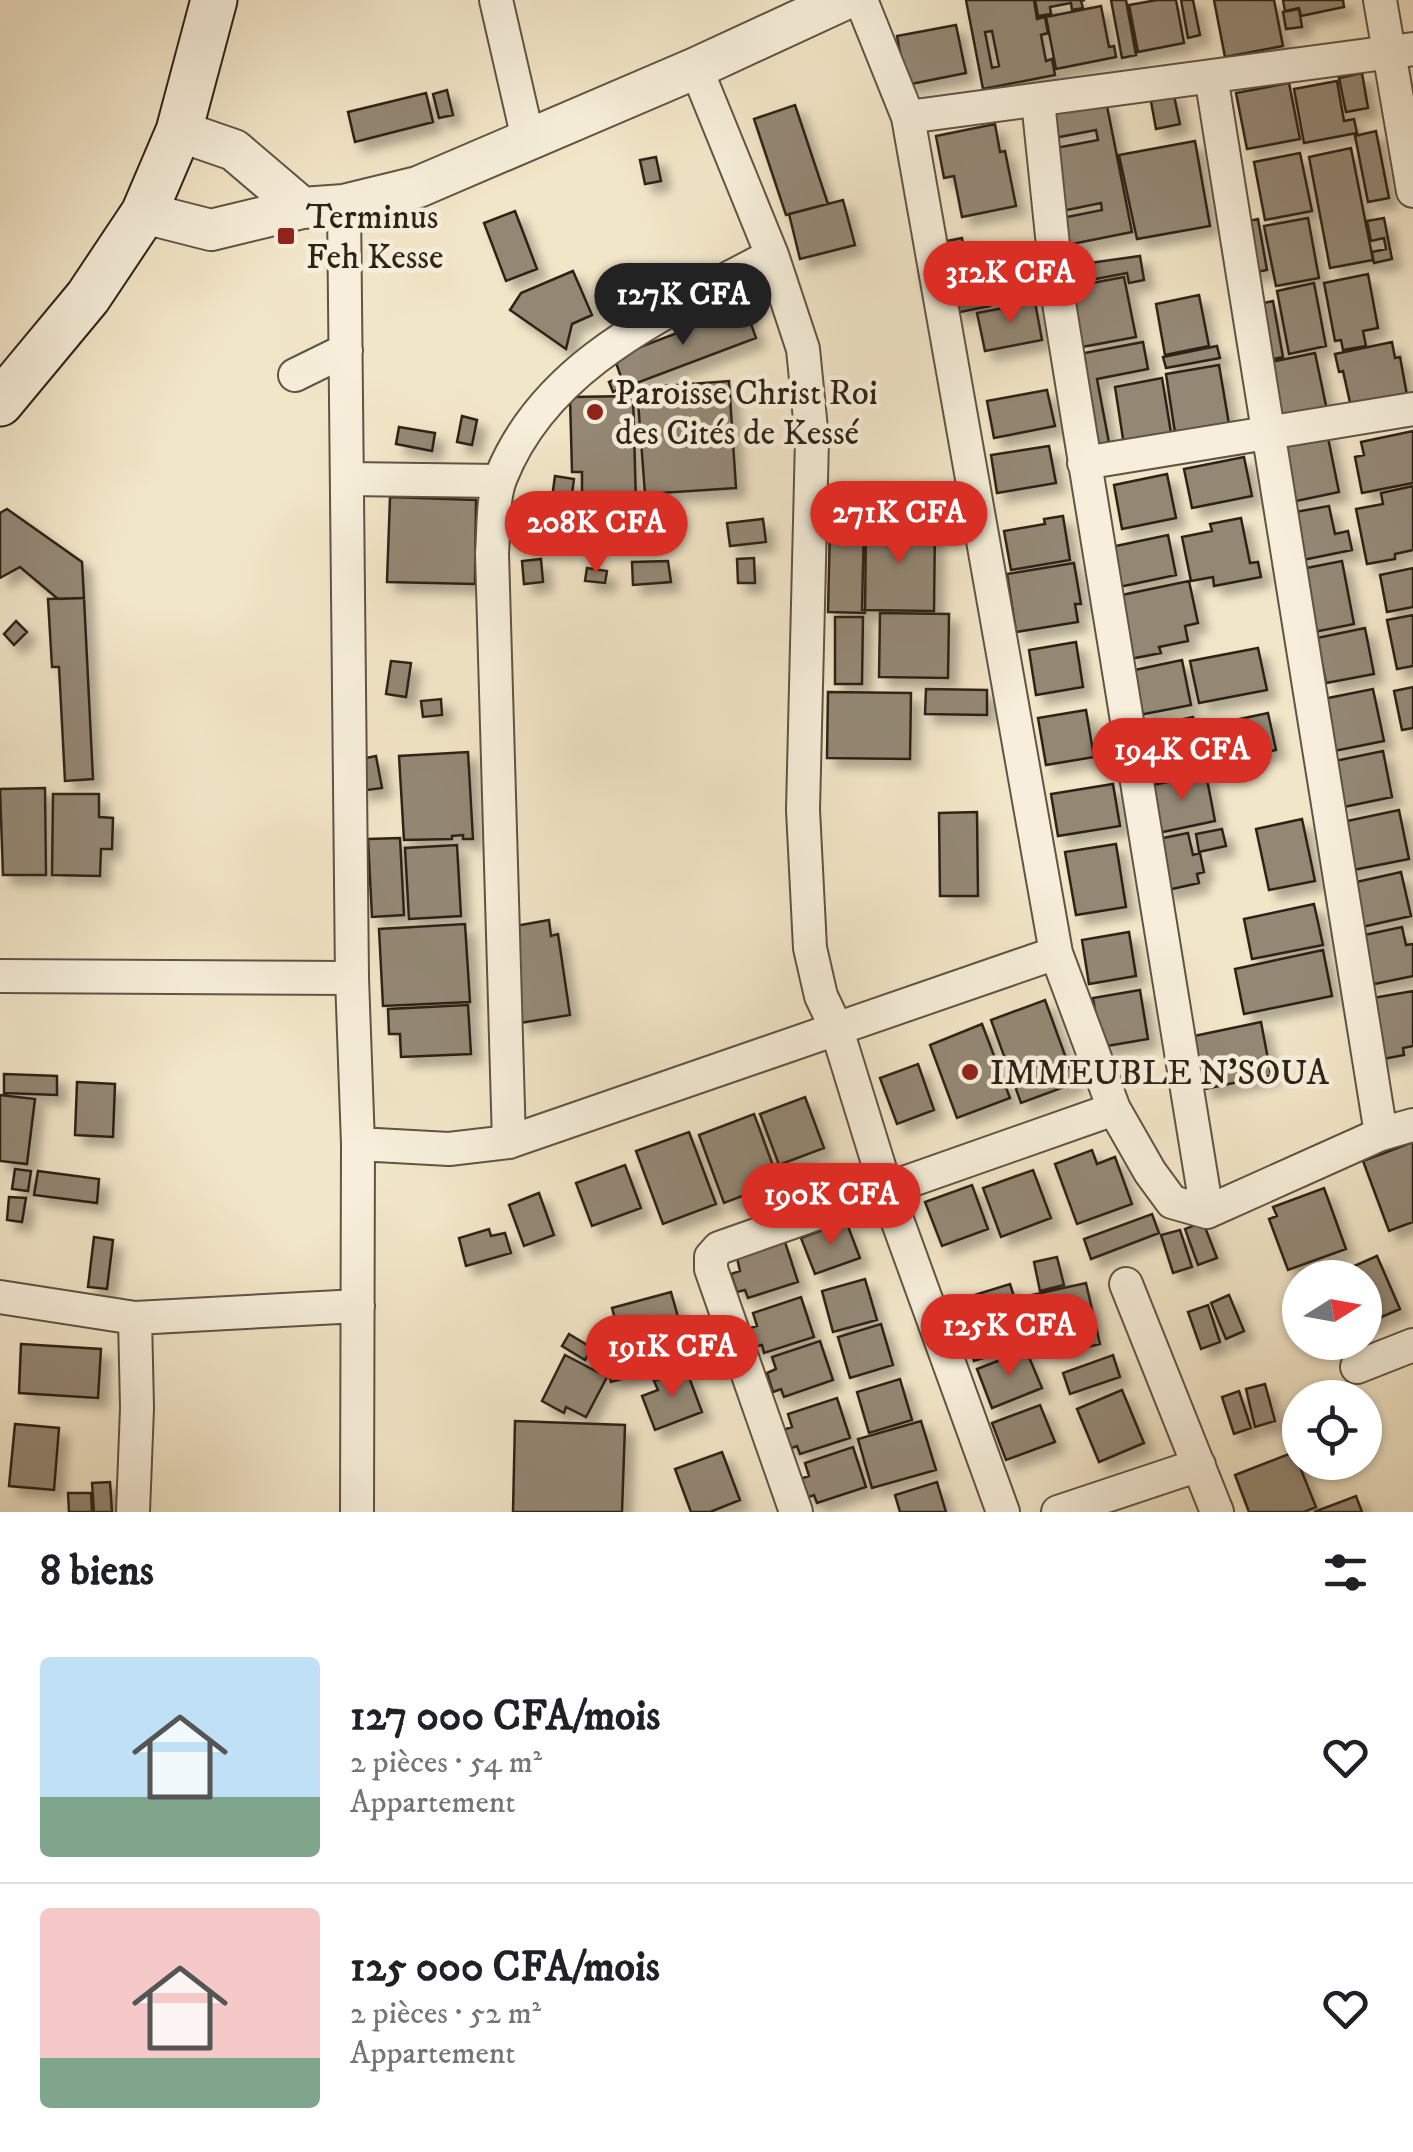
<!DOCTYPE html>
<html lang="fr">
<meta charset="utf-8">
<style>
body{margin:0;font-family:"IM FELL DW Pica",serif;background:#f2f2f2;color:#202124;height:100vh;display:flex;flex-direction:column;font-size:38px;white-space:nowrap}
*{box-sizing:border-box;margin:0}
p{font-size:32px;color:#757577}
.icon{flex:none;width:55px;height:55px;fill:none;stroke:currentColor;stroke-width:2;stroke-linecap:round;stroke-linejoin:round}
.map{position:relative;height:1512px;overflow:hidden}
.side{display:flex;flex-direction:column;background:#fff;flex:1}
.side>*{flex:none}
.needle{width:65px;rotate:79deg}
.fabs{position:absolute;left:1282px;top:1260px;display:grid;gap:20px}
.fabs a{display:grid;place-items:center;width:100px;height:100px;border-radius:50%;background:#fff;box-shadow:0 2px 8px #0004;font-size:50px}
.price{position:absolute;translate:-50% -85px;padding:0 22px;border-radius:35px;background:#d93025;color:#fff;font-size:32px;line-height:65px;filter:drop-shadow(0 2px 5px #0008)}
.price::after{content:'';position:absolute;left:50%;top:60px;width:30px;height:22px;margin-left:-15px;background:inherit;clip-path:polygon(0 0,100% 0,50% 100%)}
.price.on{background:#222;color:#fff}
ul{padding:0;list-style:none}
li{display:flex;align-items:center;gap:30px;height:250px;padding:0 40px}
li+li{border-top:2px solid #e0e0e0}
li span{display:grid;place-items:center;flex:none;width:280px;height:200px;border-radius:10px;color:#555}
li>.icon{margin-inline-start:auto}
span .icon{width:120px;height:120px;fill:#fffc;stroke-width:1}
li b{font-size:42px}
h2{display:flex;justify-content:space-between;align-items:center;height:120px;padding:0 40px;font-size:42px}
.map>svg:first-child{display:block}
.building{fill:#948874;stroke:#2f2318;stroke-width:2.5;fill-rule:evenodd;filter:url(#shadow)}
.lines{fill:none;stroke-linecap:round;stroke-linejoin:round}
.minor-casing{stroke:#605444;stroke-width:36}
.tertiary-casing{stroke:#605444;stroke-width:44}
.secondary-casing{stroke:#2f2318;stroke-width:49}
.minor{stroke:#f7efdb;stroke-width:32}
.tertiary{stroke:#f7efdb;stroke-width:40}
.secondary{stroke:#f7efdb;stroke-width:45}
.poi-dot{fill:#8f2418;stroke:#f7efdb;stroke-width:4}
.labels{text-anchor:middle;stroke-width:9;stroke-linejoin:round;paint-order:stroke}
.poi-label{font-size:35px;fill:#2f2318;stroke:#f7efdb;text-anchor:start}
</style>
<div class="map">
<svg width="1413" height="1512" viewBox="0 0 1413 1512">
<defs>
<filter id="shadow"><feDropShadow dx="9" dy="9" stdDeviation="5" flood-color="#0004"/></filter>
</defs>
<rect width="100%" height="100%" fill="#f2e6c8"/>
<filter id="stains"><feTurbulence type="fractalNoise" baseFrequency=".002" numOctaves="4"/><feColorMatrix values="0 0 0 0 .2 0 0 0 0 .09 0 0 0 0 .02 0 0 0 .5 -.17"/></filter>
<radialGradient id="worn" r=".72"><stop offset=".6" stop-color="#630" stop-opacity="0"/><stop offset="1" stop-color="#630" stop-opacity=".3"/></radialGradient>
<path class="building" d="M 966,0 L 1034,0 L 1037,19 L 1045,17 L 1048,33 L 1041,35 L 1046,61 L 1052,59 L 1055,75 L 983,89 ZM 992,31 L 999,66 L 992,68 L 985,32 Z
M 1035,0 L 1085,0 L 1081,1 L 1083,8 L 1072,10 L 1071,3 L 1050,7 L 1051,14 L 1038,16 Z
M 1111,0 L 1126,0 L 1136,55 L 1122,58 Z
M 1157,0 L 1176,0 L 1184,43 L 1138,52 L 1129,5 Z
M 1181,0 L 1193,0 L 1200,35 L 1188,38 Z
M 1214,0 L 1274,0 L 1283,46 L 1225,57 Z
M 1283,0 L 1343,0 L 1344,7 L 1301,16 L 1299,8 L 1285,11 Z
M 1101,6 L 1109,47 L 1114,46 L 1116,57 L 1056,69 L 1046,17 Z
M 1299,9 L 1302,27 L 1286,29 L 1283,12 Z
M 956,25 L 966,73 L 906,85 L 897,36 Z
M 1362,73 L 1368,108 L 1346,112 L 1339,78 Z
M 1337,81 L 1344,121 L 1354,119 L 1357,133 L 1304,143 L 1294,89 Z
M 1289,83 L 1300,139 L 1247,149 L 1236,93 Z
M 447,90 L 453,115 L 439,118 L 433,94 Z
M 1173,91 L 1180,124 L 1156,129 L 1150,96 Z
M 426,93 L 433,122 L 355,142 L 348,112 Z
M 1106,101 L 1132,232 L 1062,246 L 1057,219 L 1102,210 L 1101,203 L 1057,212 L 1045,150 L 1098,140 L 1096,130 L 1044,140 L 1039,114 Z
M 795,105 L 828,204 L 786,215 L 754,119 Z
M 995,124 L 1000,152 L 1005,151 L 1016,206 L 962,217 L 954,176 L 944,178 L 936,136 Z
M 1376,131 L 1389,198 L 1368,202 L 1355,136 Z
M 1195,141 L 1210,226 L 1137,239 L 1119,155 Z
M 1351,148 L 1373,260 L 1330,268 L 1309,157 Z
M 1300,153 L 1312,211 L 1265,220 L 1254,162 Z
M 656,157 L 661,181 L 645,184 L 640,160 Z
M 843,200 L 855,245 L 800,259 L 789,214 Z
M 515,211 L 537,269 L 506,281 L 484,223 Z
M 1308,218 L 1319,278 L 1276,286 L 1264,226 Z
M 1384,218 L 1392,259 L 1374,263 L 1372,252 L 1386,249 L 1384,238 L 1371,241 L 1367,221 Z
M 1258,219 L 1267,270 L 1245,274 L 1235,224 Z
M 962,238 L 972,291 L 987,288 L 990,306 L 955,313 L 942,242 Z
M 1012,243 L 1021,286 L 988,292 L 987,287 L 973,290 L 966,252 Z
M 1140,256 L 1144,280 L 1129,283 L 1127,273 L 1085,281 L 1082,264 Z
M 573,271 L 592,315 L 572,324 L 566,349 L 510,310 L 521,293 Z
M 1368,274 L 1378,328 L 1363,331 L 1366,346 L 1343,350 L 1341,340 L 1335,341 L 1324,283 Z
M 1124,277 L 1136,337 L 1082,347 L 1071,287 Z
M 1314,283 L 1326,346 L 1289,354 L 1277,291 Z
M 1199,295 L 1209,346 L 1165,355 L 1156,304 Z
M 1273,301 L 1283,357 L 1264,361 L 1254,305 Z
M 1035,302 L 1042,340 L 985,351 L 977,313 Z
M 745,307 L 756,338 L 613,392 L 609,382 L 621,377 L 614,357 Z
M 1143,342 L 1148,369 L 1097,379 L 1110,448 L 1093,451 L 1074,355 Z
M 1392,342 L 1395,358 L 1400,357 L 1407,395 L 1351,407 L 1343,371 L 1339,372 L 1335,354 Z
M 1217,346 L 1220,358 L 1166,368 L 1163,357 Z
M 1315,353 L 1328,415 L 1273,426 L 1261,364 Z
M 1219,365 L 1230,430 L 1176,439 L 1166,374 Z
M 1162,378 L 1173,445 L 1125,452 L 1115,387 Z
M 729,381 L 736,488 L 645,494 L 637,388 Z
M 1047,390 L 1055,426 L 994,438 L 987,401 Z
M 633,396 L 636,503 L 582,505 L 582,472 L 572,472 L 570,397 Z
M 462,416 L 477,420 L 472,445 L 457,442 Z
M 399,427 L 435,433 L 432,451 L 396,444 Z
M 1326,428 L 1339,492 L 1282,504 L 1281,438 Z
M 1413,431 L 1413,483 L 1362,493 L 1355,457 L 1364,455 L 1361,442 Z
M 1049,446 L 1056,483 L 997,493 L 991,455 Z
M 1244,457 L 1252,496 L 1192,508 L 1184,469 Z
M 1167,474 L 1176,518 L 1122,529 L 1114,485 Z
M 555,476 L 574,479 L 570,508 L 551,505 Z
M 1413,486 L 1413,550 L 1395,554 L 1395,559 L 1367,564 L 1356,509 L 1383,504 L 1381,493 Z
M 390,497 L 476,500 L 475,584 L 387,582 Z
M 1329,506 L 1335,534 L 1348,531 L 1352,550 L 1293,562 L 1284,514 Z
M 7,509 L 82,562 L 84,598 L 58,599 L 20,567 L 0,578 L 0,513 Z
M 1063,516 L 1070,560 L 1011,570 L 1004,531 L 1045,524 L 1044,519 Z
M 1241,518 L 1250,563 L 1258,562 L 1261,577 L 1214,586 L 1213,577 L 1191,581 L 1182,537 L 1212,531 L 1210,524 Z
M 763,519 L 766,542 L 730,546 L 727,523 Z
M 864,521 L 935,523 L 934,611 L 862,610 Z
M 830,527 L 866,528 L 865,613 L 828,612 Z
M 1168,535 L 1176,575 L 1119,587 L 1111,547 Z
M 754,558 L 755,583 L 738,583 L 737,559 Z
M 541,559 L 543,582 L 524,584 L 522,561 Z
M 668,561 L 671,582 L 633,585 L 632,562 Z
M 1342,561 L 1354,624 L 1304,634 L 1291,571 Z
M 1074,563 L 1081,604 L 1075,604 L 1078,622 L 1016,632 L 1007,574 Z
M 587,568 L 607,571 L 605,583 L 585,581 Z
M 1413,568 L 1413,607 L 1387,612 L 1380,575 Z
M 1189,581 L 1198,623 L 1185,626 L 1188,641 L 1159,647 L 1161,653 L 1130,659 L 1117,596 Z
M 84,598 L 93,779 L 65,781 L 59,667 L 52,667 L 48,599 Z
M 880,613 L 949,614 L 948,678 L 879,677 Z
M 1413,615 L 1413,666 L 1397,669 L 1387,620 Z
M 835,617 L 863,617 L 862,684 L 835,684 Z
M 16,621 L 27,632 L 14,645 L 4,634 Z
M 1365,628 L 1374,674 L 1326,683 L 1317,638 Z
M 1076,642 L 1083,687 L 1036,695 L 1029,650 Z
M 1258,648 L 1267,690 L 1199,703 L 1190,661 Z
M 1182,660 L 1191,705 L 1139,715 L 1130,671 Z
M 391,661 L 411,663 L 406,697 L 386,694 Z
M 1413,687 L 1413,728 L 1402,730 L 1394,691 Z
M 926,689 L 987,690 L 987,715 L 925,714 Z
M 1373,689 L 1384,741 L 1329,752 L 1318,700 Z
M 828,692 L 911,693 L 910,759 L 827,758 Z
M 441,699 L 442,715 L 423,717 L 421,701 Z
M 1086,710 L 1094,757 L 1046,765 L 1038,718 Z
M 1268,713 L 1276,750 L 1224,760 L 1216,724 Z
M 1193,717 L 1202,765 L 1147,776 L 1137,729 Z
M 1383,751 L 1392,797 L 1339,808 L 1330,762 Z
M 468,752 L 473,839 L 463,839 L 463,835 L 452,836 L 452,839 L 404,840 L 399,756 Z
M 376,756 L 382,788 L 359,791 L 361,759 Z
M 1206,774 L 1215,821 L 1158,833 L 1148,786 Z
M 1113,784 L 1120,826 L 1058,836 L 1051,794 Z
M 45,788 L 46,875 L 3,875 L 0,789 Z
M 53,794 L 99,794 L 99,817 L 113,818 L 112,849 L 101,849 L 100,876 L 52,875 Z
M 1399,810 L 1409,859 L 1343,872 L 1333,824 Z
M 977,812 L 978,896 L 940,896 L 939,813 Z
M 1302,819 L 1315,881 L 1269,890 L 1256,829 Z
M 1222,829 L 1226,846 L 1199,852 L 1196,834 Z
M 1188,833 L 1193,855 L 1200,853 L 1204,872 L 1197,874 L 1199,883 L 1163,891 L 1153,840 Z
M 400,838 L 404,915 L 372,917 L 368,839 Z
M 1116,844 L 1126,907 L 1076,915 L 1065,852 Z
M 457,845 L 461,916 L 409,919 L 405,848 Z
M 1401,872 L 1411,916 L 1353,929 L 1343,885 Z
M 1314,904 L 1323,945 L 1252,959 L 1244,919 Z
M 549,920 L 551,936 L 558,934 L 570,1015 L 520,1023 L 515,926 Z
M 465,924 L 470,1002 L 383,1006 L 379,929 Z
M 1402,927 L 1406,945 L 1413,944 L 1413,976 L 1365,986 L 1355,937 Z
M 1129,932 L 1136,976 L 1089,984 L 1082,940 Z
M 1323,950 L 1332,996 L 1244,1014 L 1235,969 Z
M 1140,990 L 1148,1039 L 1101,1047 L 1093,998 Z
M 1413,991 L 1413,1046 L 1403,1048 L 1404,1055 L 1373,1061 L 1361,1000 Z
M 1045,1000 L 1075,1083 L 1021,1103 L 991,1020 Z
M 468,1005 L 471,1054 L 401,1057 L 400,1034 L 389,1034 L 388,1009 Z
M 1261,1022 L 1271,1075 L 1205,1089 L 1194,1036 Z
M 982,1024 L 1010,1098 L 957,1118 L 930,1045 Z
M 918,1064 L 934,1110 L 897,1124 L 880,1078 Z
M 4,1074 L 57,1076 L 57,1095 L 4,1093 Z
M 77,1082 L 115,1084 L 113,1137 L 75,1135 Z
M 0,1095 L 35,1099 L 27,1164 L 0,1161 Z
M 805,1097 L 824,1148 L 779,1165 L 760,1114 Z
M 754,1114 L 779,1182 L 724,1203 L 699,1135 Z
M 689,1132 L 716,1204 L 663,1224 L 636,1151 Z
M 1413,1142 L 1413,1222 L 1389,1231 L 1363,1161 Z
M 1092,1150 L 1097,1164 L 1115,1157 L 1132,1204 L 1077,1224 L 1055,1164 Z
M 625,1165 L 641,1208 L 592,1226 L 576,1183 Z
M 15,1169 L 31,1171 L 28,1191 L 12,1189 Z
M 1033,1170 L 1051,1218 L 1001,1237 L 983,1188 Z
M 38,1171 L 99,1179 L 97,1203 L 34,1195 Z
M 972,1185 L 988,1229 L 942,1246 L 925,1202 Z
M 1324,1188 L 1346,1249 L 1288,1270 L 1269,1219 L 1277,1216 L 1273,1207 Z
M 539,1193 L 554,1235 L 524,1246 L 509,1205 Z
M 9,1197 L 26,1198 L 22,1222 L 7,1220 Z
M 1152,1214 L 1159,1233 L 1091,1259 L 1084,1239 Z
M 846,1221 L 860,1258 L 815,1274 L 801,1238 Z
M 1203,1222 L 1217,1258 L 1198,1265 L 1185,1229 Z
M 489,1229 L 491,1236 L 505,1233 L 511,1253 L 466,1266 L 459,1238 Z
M 1180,1230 L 1192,1267 L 1173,1273 L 1161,1235 Z
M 94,1237 L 113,1240 L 107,1289 L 88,1287 Z
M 785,1242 L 798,1282 L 748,1298 L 745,1290 L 737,1292 L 731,1274 L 740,1271 L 737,1258 Z
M 1377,1256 L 1400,1309 L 1365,1324 L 1365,1278 L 1327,1278 Z
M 1057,1257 L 1064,1285 L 1040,1291 L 1034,1262 Z
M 865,1279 L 877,1320 L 833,1332 L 822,1291 Z
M 1086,1283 L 1100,1344 L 1062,1353 L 1060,1344 L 1044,1347 L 1032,1295 Z
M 1010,1284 L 1029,1344 L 974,1361 L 955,1301 Z
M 671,1292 L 690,1360 L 611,1382 L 604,1360 L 625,1355 L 612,1308 Z
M 1229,1295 L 1244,1331 L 1226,1339 L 1211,1303 Z
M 801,1297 L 814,1337 L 764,1353 L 762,1345 L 753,1347 L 747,1329 L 757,1326 L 753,1313 Z
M 1208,1305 L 1220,1342 L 1201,1349 L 1188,1312 Z
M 881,1324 L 893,1365 L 850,1378 L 838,1337 Z
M 569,1334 L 592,1348 L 585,1360 L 562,1346 Z
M 820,1341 L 833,1380 L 784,1397 L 781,1389 L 773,1392 L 767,1373 L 776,1369 L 772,1357 Z
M 21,1344 L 101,1349 L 98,1398 L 19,1393 Z
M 1026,1350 L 1042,1388 L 992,1408 L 977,1369 Z
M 565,1355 L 607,1377 L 586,1417 L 566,1407 L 564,1413 L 542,1401 Z
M 1113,1355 L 1120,1377 L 1070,1394 L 1063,1373 Z
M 686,1369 L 702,1412 L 655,1430 L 642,1396 L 658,1390 L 654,1381 Z
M 900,1379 L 912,1420 L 869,1433 L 857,1392 Z
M 1265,1384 L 1275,1421 L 1255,1427 L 1246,1389 Z
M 1122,1390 L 1144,1443 L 1099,1462 L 1077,1409 Z
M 1239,1391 L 1251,1428 L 1234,1434 L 1222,1397 Z
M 837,1398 L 850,1438 L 800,1454 L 797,1446 L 789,1449 L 783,1430 L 792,1427 L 788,1414 Z
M 1040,1405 L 1055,1442 L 1006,1460 L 992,1423 Z
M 515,1421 L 625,1425 L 622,1512 L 513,1512 Z
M 921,1421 L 936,1470 L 872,1488 L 858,1439 Z
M 15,1424 L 59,1428 L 54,1490 L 9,1486 Z
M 853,1447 L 866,1487 L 817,1503 L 814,1495 L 806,1498 L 800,1479 L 809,1476 L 805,1463 Z
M 722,1452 L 740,1500 L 710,1512 L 691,1512 L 675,1469 Z
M 1294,1452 L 1316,1507 L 1304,1512 L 1249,1512 L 1235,1475 Z
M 110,1482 L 112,1512 L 94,1512 L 92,1483 Z
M 937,1482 L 946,1512 L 900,1512 L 895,1495 Z
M 68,1493 L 91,1493 L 92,1512 L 69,1512 Z
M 1356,1496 L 1362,1512 L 1314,1512 Z"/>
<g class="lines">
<g class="minor-casing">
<path id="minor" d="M 496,0 L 528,139
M 861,0 L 908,117 L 1056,953 L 1114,1109 L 1150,1172 L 1172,1202 L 1207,1212
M 1380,0 L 1413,191
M 696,68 L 772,255 L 803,349 L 812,439 L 803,810 L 810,948 L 821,996 L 837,1030 L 887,1192 L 1003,1512
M 1211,76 L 1381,1134
M 1038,101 L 1059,303 L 1207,1212 L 1381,1134 L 1413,1125
M 908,117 L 1413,49
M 344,205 L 352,978 L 358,1144 L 357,1512
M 295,375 L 346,350
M 1084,463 L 1413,409
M 348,479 L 499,481
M 0,976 L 352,978
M 509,1142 L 492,553 C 494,530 492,499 501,477 C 547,361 670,311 772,255
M 358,1144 L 449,1149 L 509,1142 L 1056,953
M 1126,1284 L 1217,1512
M 0,1297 L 135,1318
M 1357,1367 L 1413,1345
M 133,1512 L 137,1408 L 135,1318 L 358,1306
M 796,1512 L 711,1269 L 711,1257 L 719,1248 L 1114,1109
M 1058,1512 L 1199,1465"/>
</g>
<g class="tertiary-casing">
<path id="tertiary" d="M 179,131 L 234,150 L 302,208
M 144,213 L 211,230 L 302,208 L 344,205 L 418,187 L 696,68 L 843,0"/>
</g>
<g class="secondary-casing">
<path id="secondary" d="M 0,403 L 88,297 L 144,213 L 179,131 L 214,0"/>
</g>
<use href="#minor" class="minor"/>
<use href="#tertiary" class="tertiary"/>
<use href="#secondary" class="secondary"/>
</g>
<g class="poi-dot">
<rect x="276" y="226" width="20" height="20" rx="5"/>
<circle cx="595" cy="412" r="10"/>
<circle cx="970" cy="1072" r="10"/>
</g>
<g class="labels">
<g class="poi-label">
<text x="306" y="228">Terminus<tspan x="306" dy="40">Feh Kesse</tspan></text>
<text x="615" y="404">Paroisse Christ Roi<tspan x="615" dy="40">des Cités de Kessé</tspan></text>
<text x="990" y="1084">IMMEUBLE N'SOUA</text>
</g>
</g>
<rect width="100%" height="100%" filter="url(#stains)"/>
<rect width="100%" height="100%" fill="url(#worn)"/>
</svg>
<div class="fabs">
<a><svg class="needle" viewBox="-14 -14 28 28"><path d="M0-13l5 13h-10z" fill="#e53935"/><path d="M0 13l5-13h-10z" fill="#757577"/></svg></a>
<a><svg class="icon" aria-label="locate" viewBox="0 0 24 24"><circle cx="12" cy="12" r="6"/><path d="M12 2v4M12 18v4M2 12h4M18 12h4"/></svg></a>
</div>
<b class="price" style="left:1010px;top:326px">312K CFA</b>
<b class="price on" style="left:683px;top:348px">127K CFA</b>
<b class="price" style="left:899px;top:566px">271K CFA</b>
<b class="price" style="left:596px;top:576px">208K CFA</b>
<b class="price" style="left:1182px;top:803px">194K CFA</b>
<b class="price" style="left:831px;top:1248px">190K CFA</b>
<b class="price" style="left:1009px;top:1379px">125K CFA</b>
<b class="price" style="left:672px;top:1400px">191K CFA</b>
</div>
<section class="side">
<h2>8 biens<svg class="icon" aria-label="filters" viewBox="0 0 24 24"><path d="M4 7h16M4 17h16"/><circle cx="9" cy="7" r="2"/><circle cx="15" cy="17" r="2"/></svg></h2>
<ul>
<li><span style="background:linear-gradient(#bfe0f5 70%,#7fa58c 0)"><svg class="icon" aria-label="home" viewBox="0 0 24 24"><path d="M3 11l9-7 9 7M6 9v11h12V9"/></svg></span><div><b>127 000 CFA/mois</b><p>2 pièces · 54 m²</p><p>Appartement</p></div><svg class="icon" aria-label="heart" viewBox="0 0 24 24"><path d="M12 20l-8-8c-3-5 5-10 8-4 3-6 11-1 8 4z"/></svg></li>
<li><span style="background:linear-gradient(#f6c9c9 75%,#7fa58c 0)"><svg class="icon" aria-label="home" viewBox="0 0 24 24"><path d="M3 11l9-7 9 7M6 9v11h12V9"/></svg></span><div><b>125 000 CFA/mois</b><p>2 pièces · 52 m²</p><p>Appartement</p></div><svg class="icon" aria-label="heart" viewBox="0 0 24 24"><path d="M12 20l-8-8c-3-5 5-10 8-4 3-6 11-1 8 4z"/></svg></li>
</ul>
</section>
